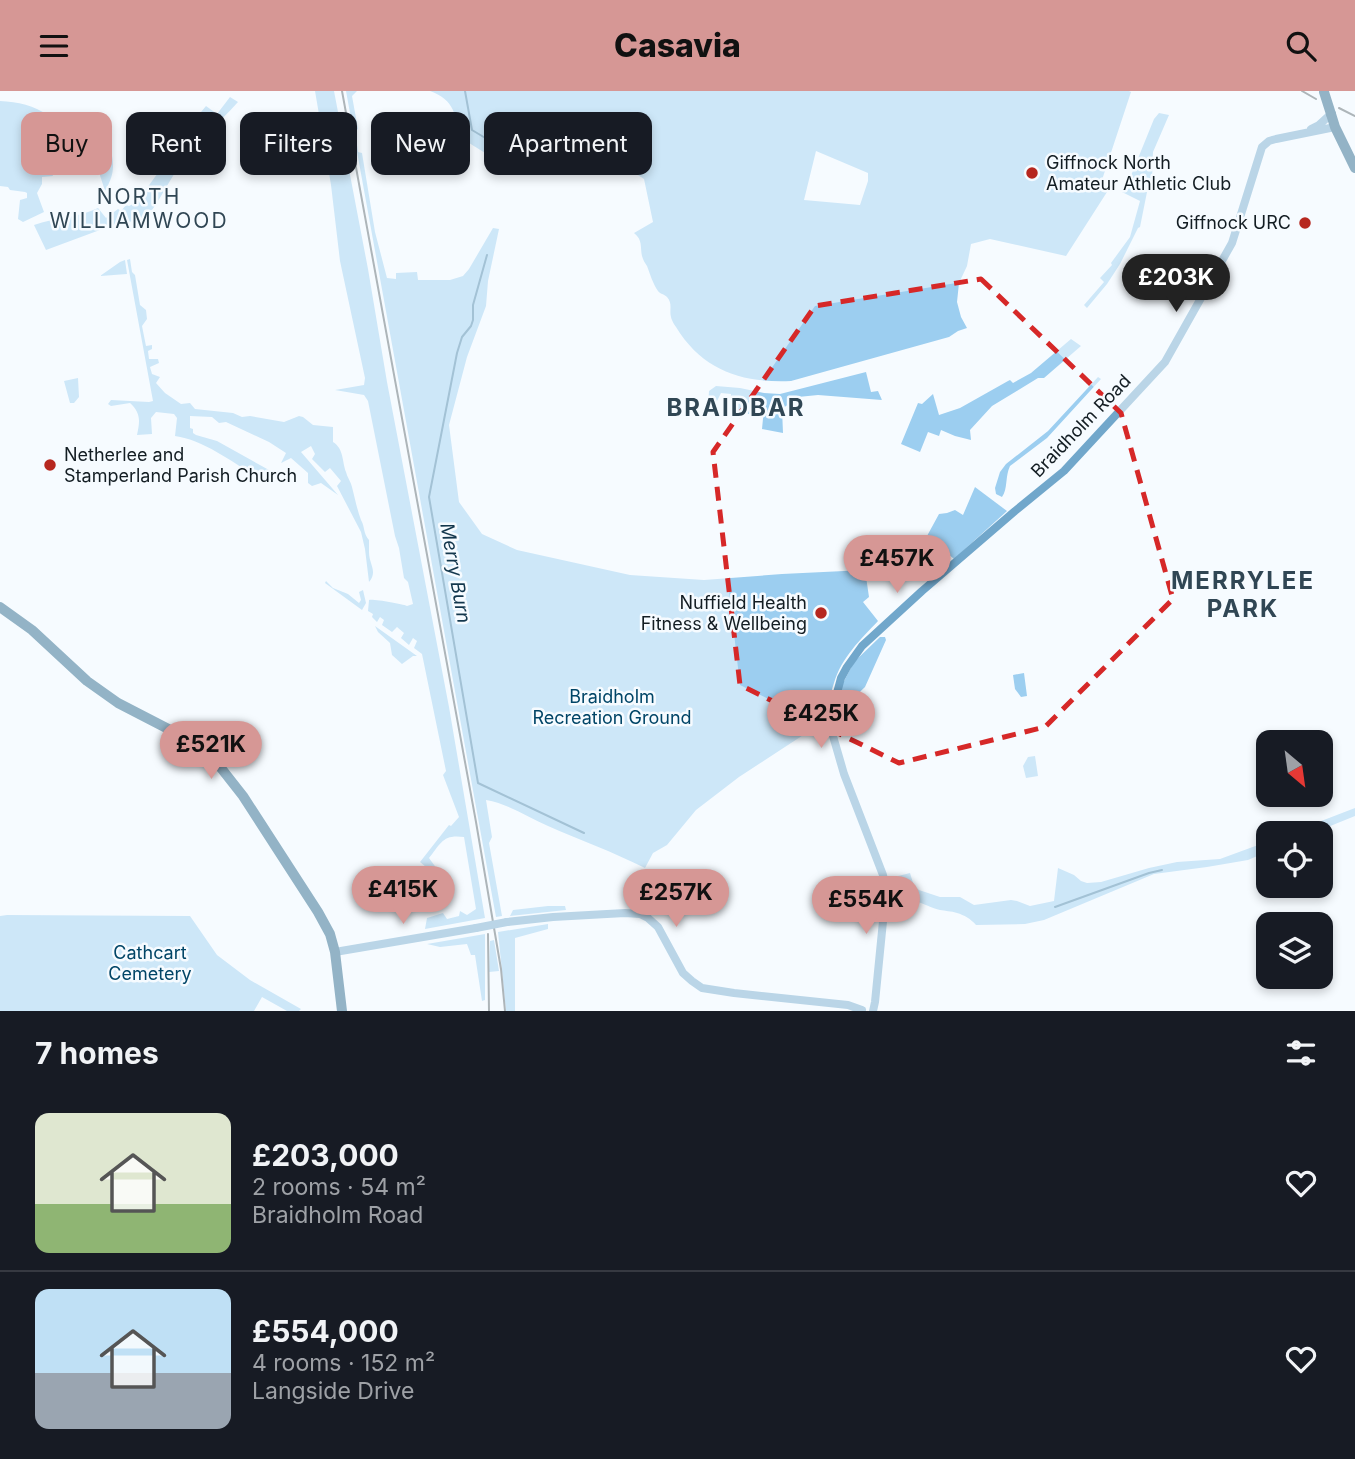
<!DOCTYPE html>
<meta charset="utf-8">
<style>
body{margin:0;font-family:Inter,sans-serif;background:#20242c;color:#f1f3f6;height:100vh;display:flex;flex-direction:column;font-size:26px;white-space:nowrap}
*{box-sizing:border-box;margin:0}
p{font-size:23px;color:#9ea1a6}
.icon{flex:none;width:38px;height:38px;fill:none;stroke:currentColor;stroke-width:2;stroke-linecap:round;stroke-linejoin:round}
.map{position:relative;height:920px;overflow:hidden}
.panel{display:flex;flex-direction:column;background:#171b24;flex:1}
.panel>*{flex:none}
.guide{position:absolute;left:21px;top:21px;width:700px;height:63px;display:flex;gap:14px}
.needle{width:46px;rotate:151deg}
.tools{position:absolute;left:1256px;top:639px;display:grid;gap:14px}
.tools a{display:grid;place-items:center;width:77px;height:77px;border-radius:14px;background:#171b24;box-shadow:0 4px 10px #0003;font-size:35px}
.price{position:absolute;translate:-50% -60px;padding:0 16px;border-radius:24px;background:#d69795;color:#111;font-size:23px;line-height:46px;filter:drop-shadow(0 2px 4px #0008)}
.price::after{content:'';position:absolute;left:50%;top:42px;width:21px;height:16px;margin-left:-10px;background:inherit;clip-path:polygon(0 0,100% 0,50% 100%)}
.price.on{background:#222;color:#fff}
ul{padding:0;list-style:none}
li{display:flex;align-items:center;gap:21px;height:175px;padding:0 35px}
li+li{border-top:2px solid #363941}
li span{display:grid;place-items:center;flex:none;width:196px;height:140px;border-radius:14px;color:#555}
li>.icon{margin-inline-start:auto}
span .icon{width:84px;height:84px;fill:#fffc;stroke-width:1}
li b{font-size:30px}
h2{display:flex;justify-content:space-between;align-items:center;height:84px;padding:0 35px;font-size:30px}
.chip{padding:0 24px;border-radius:14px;background:#171b24;box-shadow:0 4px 10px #0003;font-size:24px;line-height:63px}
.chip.on{background:#d69795;color:#111}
header{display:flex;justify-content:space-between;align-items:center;height:91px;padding:0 35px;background:#d69795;color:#111;font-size:32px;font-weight:800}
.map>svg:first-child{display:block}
.green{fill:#9ccef0;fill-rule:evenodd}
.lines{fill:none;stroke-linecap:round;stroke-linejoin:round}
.stream{stroke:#3e7ca2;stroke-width:2}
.minor{stroke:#71a7cb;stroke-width:8}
.major{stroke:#1c5c81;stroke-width:10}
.rail{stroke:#565f64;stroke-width:2}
.minor-bridge{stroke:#71a7cb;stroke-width:8}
.major-bridge{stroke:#1c5c81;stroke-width:10}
.marked{fill:none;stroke:#d62828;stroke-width:5;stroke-dasharray:14 9;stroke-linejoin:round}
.poi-dot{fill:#b6271f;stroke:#f6fbff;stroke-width:2.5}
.labels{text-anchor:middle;stroke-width:5;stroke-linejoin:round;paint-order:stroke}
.poi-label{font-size:18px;fill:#131d23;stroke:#f6fbff;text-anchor:start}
.street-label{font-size:18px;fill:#131d23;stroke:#f6fbff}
.park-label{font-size:18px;fill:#004567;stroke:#f6fbff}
.water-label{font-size:19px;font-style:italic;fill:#13374d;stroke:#f6fbff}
.quarter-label{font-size:21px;letter-spacing:2px;fill:#304654;stroke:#f6fbff}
.district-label{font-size:24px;font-weight:bold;letter-spacing:2px;fill:#304654;stroke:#f6fbff}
</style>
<header><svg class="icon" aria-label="menu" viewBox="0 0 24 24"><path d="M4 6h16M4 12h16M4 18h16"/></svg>Casavia<svg class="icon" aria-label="search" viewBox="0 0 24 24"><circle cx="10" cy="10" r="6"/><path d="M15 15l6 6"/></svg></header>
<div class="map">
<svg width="1355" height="920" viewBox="0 0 1355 920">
<rect width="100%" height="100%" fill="#f6fbff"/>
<path class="green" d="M 315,0 L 334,0 L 368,178 L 387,291 L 449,616 L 485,827 L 425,838 L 427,827 L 443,822 L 447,828 L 459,825 L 460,820 L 467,824 L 476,818 L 464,746 C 443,743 441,752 429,767 L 437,778 L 407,823 L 397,823 L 402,822 L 427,787 L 429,782 L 426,776 L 420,771 L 449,734 L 451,735 L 459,726 L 443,684 L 446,680 L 422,563 L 414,557 L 417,550 L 413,547 L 409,554 L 401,547 L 404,542 L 397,536 L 392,541 L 382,534 L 384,529 L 380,526 L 377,531 L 372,526 L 373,523 L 368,520 L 369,509 C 375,508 402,513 407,515 L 413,513 L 408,491 L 404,487 L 399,457 L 395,445 L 368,310 L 364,304 L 335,299 L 364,294 L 365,287 L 340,170 L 331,94 Z
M 346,0 L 357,0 L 352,5 L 358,38 L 355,40 L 358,61 L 362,62 L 375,141 L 387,187 L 396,188 L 396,182 L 417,181 L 418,189 L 450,189 L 463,185 L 469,178 L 493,137 L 499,138 L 488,190 L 486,215 L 467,266 L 449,334 L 459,411 L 482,443 L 517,459 L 630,484 L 704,489 L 782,483 L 865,479 L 869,506 L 863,511 L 878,530 C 861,548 841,567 834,592 C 829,606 828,621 825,636 L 814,637 L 739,686 L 696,719 L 667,754 L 653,762 L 645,777 C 613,761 580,749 548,735 C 527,726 509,713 486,709 L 492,746 L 489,752 L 502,825 L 496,826 Z
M 430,0 L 1129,0 L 1131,1 L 1099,98 L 1107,101 L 1066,165 L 990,148 L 971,153 L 967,175 L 959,192 L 957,211 L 961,226 L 967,237 L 958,240 L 949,246 L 791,290 C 742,292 703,280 676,236 C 675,235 671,228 671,226 C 669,219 673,213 667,206 C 664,203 660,203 658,200 C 653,193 650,183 647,175 C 645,172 643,169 642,165 C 640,156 643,149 634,142 L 653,131 L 644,88 L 600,59 L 578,58 L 490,65 L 461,47 C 455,24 455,9 430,0 ZM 816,60 L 868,82 L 868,90 L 860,114 L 804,109 Z
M 230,6 L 238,11 C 218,33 196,52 178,77 C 166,95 156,116 142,133 L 134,130 L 116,133 L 46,159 L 34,134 C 55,126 78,127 98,117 L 106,127 L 118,118 L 121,120 L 126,114 L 129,115 L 137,111 L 165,72 L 165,70 L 153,61 L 147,68 L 145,50 L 129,47 L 128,43 L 130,41 C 136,45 142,48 150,47 L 158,54 L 162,50 L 173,57 L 185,44 L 191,49 L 208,28 L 201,21 L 206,15 L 217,23 Z
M 0,10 C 18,11 34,14 49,25 C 35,40 29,47 43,66 L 58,59 L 60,50 L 65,51 L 62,58 L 49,75 L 53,85 L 42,86 L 42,93 L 37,102 L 44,121 L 23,131 L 18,128 L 20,109 L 27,107 L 27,102 L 25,101 L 10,99 L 8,96 L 0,95 Z
M 1159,22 L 1169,24 L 1153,61 L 1152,89 L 1148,96 L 1140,136 L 1138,137 L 1120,173 L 1107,193 L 1087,217 L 1084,214 L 1104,191 L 1100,187 L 1112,174 L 1111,172 L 1130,146 L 1140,110 L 1122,101 L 1128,92 L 1154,28 Z
M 83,26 L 98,27 L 98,33 L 106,35 L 106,40 L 96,41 L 83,37 Z
M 72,41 L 84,47 L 108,49 L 109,51 C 114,72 116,81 105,100 L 97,75 L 100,73 L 96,65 L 88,60 L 88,55 L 70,47 Z
M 130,168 L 132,181 L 135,184 L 140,214 L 146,219 L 147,228 L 142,235 L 146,255 L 152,254 L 152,258 L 148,260 L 149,268 L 158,268 L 159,272 L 150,276 L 152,283 L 160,286 L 156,292 L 165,302 L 181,313 L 190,312 L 195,318 L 233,322 L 242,326 L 250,325 L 284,331 L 299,325 L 303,326 L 313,334 L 333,336 L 333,351 C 344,358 342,370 346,381 C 347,386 351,391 352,396 C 355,408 357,418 361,429 C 365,436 363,442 369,449 C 369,453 369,457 369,461 C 369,474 378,480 369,491 L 365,458 L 361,441 L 337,395 L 341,390 L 330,377 L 325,381 L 312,368 L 315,363 L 311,355 L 301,361 L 338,404 L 321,392 L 312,395 L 308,392 L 308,382 L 291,367 L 281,372 L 286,362 L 269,351 L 226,331 L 219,332 L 212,326 L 190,325 L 190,337 L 193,338 L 193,342 L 196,344 L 217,350 L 269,379 L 264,389 L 262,389 C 236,374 205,349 175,345 L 177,327 L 174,323 L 156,321 L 151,327 L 152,343 L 137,344 C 140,330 141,322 130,312 L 111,315 L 108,313 L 111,309 L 149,311 L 153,310 L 127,169 Z
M 125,169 L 127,183 L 100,185 L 120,171 Z
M 1071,248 L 1081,255 L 1044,287 L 1038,287 L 992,315 L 970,339 L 971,349 L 955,345 L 941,339 L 939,345 L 928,341 L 920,361 L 901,353 L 918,312 L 922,313 L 933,303 L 939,324 L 960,317 L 1008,290 L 1010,289 L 1013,292 L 1031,282 Z
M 866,281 L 871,301 L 878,300 L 882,309 L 818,304 L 798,306 L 782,318 L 783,342 L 762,338 L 765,307 L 763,307 L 762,324 L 730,321 L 731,303 L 721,302 L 717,310 L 715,326 L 708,316 L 709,300 L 716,295 L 740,297 L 764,302 L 780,303 Z
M 1098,286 L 1101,288 L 1047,347 L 1010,375 C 1005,385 1008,398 1002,406 L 996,403 L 995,397 L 1000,381 L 1006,373 L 1048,340 Z
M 78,287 L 79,306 L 74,312 L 70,312 L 64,290 Z
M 975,396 L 1007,420 L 954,468 L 927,445 L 939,423 L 947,422 L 955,419 L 963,424 Z
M 326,490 L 333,497 L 348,503 L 359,512 L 361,509 L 359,501 L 363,499 L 366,512 L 362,519 L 325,492 Z
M 375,535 L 417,565 L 413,565 L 402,573 L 392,564 L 390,552 L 378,541 Z
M 880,546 L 885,546 L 886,549 L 865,596 L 845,615 L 846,617 L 841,621 L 837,619 L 842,594 L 854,571 Z
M 1024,582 L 1027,605 L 1021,606 L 1015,598 L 1013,584 Z
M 1035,665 L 1038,685 L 1026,687 L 1023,675 L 1028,666 Z
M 1355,717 L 1355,725 L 1313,742 L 1290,742 Z
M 1269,750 L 1269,760 L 1248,769 L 1207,776 L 1154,783 L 1044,829 L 1025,833 L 976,834 C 971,828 964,824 957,822 C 951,820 945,820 940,819 C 926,815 896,803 892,790 L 898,785 L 910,782 L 914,795 L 919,799 L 940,806 L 960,806 L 974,814 L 1011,809 L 1017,810 L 1030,815 L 1054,810 L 1058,777 L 1074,784 L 1081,790 L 1087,792 L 1101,791 L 1149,777 L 1177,771 L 1220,768 Z
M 548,815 L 565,815 L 566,819 L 510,825 L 513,819 Z
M 7,824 L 190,825 L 217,864 L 250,889 L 301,918 L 299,920 L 287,920 L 262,906 L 254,920 L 0,920 L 0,825 Z
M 548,833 L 548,838 L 515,847 L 515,920 L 506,920 L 498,841 Z
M 485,843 L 485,909 L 482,910 L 475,864 L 471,864 L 467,853 L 440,856 L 427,853 Z
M 494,849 L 499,880 L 489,881 L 490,850 Z"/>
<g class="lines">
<path class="stream" d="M 465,0 L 472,39 L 492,51
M 487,164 L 473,214 L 473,229 L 471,235 L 462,246 L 457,262 L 429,406 L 478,692 L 584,742
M 1055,816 L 1149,782 L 1162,779"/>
<path class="minor" d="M 1311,38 L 1319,34 L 1331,23
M 507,831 L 553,826 L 625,822 L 640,823 L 648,827 L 658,836 L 683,882 L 692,890 L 702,897 L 734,902 L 848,914 L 862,919
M 335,861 L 476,837
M 873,920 L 875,911 L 886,800 L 883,784 L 844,683 L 833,645 L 832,623 L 834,613 L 841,587 L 847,576 L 862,555 L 922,500 L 1015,420 L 1064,380 L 1165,271 L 1232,152 L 1262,56 L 1269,50 L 1276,48 L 1335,36"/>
<path class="major" d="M 1331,23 L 1335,36 L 1355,77
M 0,516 L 32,539 L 87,590 L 118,612 L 178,643 L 196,655 L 221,677 L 243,705 L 318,821 L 330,843 L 335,861 L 342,920"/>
<path class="rail" d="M 342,0 L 476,731 L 501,878 L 505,920
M 1302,0 L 1316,8
M 1339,17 L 1355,25
M 488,843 L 489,920"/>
<path class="minor-bridge" d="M 476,837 L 507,831"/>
<path class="major-bridge" d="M 1324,1 L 1331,23"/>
</g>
<path d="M0 0H1355V920H0ZM 981,188 L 1121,322 L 1173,508 L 1045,636 L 899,672 L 740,594 L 713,361 L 815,215 Z" fill="#f6fbff" fill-opacity=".55" fill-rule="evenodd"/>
<path class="marked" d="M 981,188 L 1121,322 L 1173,508 L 1045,636 L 899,672 L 740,594 L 713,361 L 815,215 Z"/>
<g class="poi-dot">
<circle cx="1032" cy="82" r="7"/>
<circle cx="1305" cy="132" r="7"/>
<circle cx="50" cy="374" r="7"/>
<circle cx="821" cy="522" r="7"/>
</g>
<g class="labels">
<g class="poi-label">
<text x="1046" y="78">Giffnock North<tspan x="1046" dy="21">Amateur Athletic Club</tspan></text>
<text x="1291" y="138" text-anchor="end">Giffnock URC</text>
<text x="64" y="370">Netherlee and<tspan x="64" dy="21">Stamperland Parish Church</tspan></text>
<text x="807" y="518" text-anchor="end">Nuffield Health<tspan x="807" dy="21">Fitness &amp; Wellbeing</tspan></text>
</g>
<g class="street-label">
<text transform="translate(1081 335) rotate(-46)" y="6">Braidholm Road</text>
</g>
<g class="park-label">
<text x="612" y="612">Braidholm<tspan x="612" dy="21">Recreation Ground</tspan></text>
<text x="150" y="868">Cathcart<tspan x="150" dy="21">Cemetery</tspan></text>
</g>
<g class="water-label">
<text transform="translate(456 482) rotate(80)" y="7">Merry Burn</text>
</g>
<g class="quarter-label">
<text x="139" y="113">NORTH<tspan x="139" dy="24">WILLIAMWOOD</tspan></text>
</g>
<g class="district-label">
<text x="736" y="325">BRAIDBAR</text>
<text x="1243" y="498">MERRYLEE<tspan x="1243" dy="28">PARK</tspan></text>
</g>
</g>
</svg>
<div class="tools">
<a><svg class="needle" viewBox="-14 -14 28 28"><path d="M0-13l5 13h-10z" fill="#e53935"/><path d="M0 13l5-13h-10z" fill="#9ea1a6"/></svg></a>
<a><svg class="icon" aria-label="locate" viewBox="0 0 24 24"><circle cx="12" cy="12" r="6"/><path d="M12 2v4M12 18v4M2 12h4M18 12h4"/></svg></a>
<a><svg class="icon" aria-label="layers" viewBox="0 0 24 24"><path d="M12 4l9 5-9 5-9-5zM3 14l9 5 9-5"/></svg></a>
</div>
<b class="price on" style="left:1176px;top:223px">£203K</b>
<b class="price" style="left:897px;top:504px">£457K</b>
<b class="price" style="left:821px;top:659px">£425K</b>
<b class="price" style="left:211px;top:690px">£521K</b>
<b class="price" style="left:403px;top:835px">£415K</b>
<b class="price" style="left:676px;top:838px">£257K</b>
<b class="price" style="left:866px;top:845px">£554K</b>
<div class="guide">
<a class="chip on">Buy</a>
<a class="chip">Rent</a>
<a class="chip">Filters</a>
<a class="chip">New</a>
<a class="chip">Apartment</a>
</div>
</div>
<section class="panel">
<h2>7 homes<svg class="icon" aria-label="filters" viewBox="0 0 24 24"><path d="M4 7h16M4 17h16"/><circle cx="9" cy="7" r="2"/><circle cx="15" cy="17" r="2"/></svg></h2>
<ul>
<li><span style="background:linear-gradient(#dfe7d0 65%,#8fb573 0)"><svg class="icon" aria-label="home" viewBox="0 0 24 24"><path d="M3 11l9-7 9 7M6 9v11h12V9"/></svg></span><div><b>£203,000</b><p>2 rooms · 54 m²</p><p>Braidholm Road</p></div><svg class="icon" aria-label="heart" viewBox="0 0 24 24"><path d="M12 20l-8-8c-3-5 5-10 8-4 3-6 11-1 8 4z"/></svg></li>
<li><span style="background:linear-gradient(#bfe0f5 60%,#9aa5b1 0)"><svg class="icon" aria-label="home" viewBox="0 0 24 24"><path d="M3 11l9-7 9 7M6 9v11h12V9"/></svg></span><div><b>£554,000</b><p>4 rooms · 152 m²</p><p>Langside Drive</p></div><svg class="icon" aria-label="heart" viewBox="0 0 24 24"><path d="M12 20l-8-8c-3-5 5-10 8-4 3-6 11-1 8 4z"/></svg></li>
</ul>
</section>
